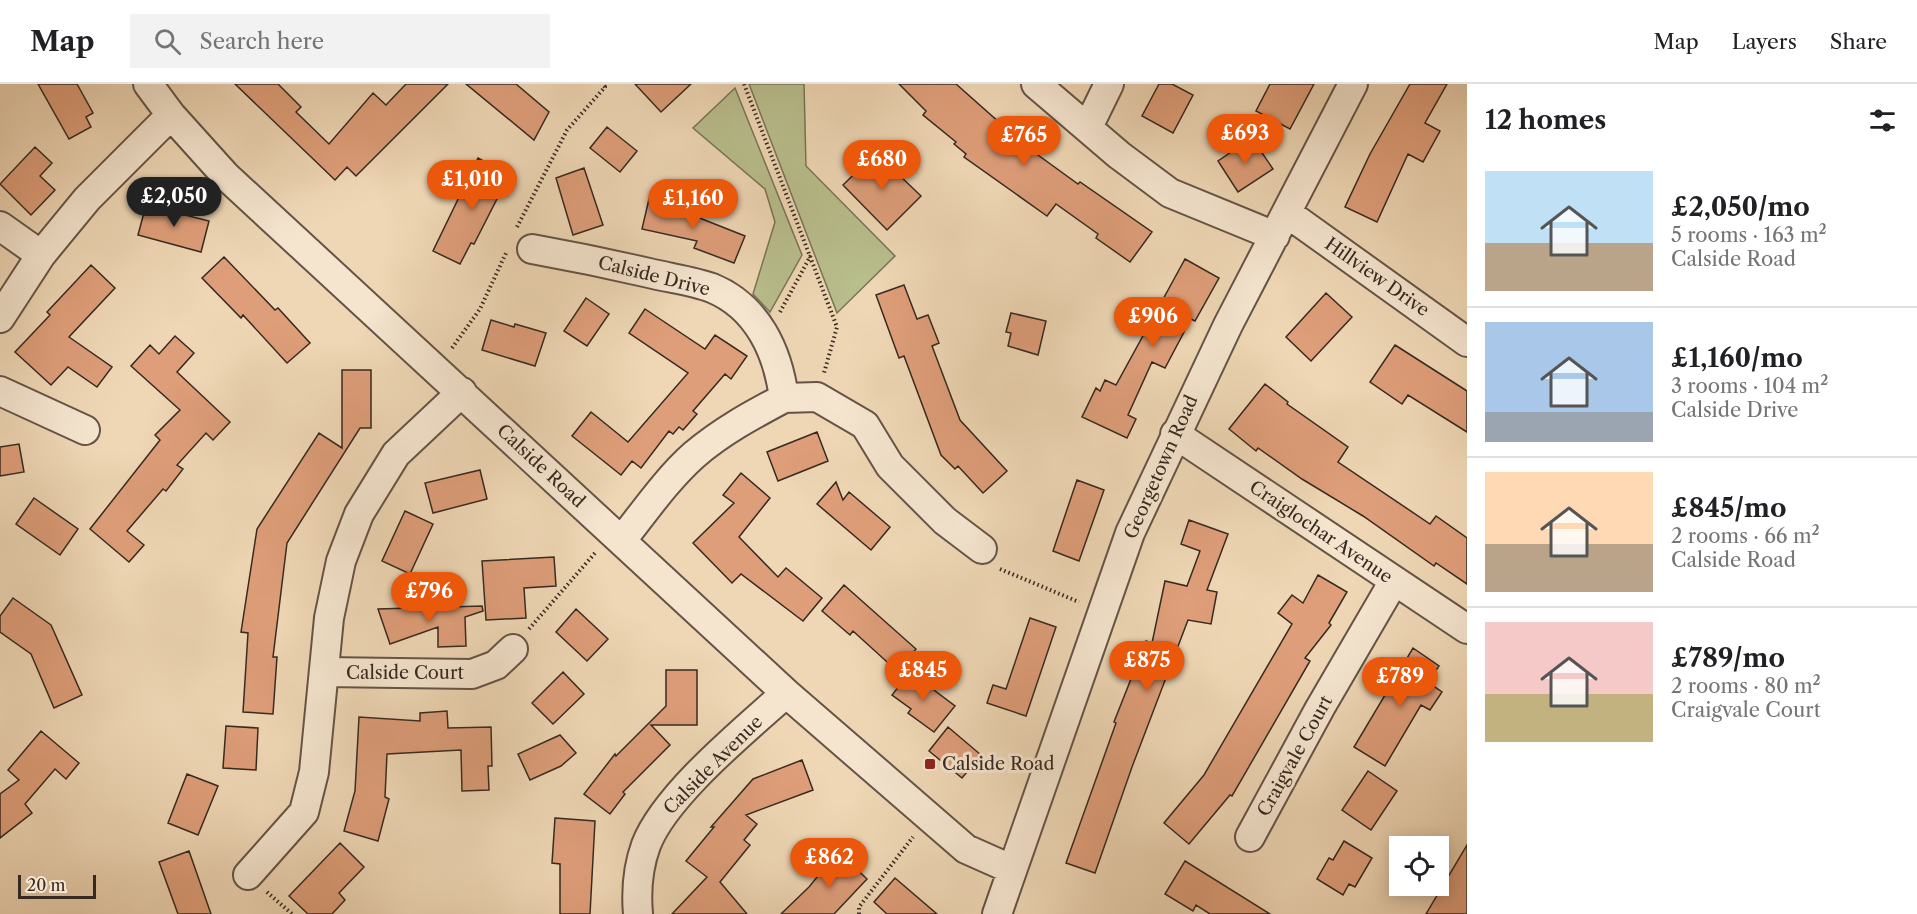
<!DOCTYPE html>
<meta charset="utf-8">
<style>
body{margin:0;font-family:"Libre Caslon Text",serif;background:#f2f2f2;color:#202124;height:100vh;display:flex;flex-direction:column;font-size:22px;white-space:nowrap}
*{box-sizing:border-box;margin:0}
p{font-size:20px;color:#757577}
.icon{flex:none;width:33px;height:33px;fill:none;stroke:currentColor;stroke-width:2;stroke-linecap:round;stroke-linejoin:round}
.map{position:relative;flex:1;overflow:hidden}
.drawer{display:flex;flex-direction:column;background:#fff;width:450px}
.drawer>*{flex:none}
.fabs{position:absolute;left:1389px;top:752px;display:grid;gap:12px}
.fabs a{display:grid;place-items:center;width:60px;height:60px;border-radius:0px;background:#fff;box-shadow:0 3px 15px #0003;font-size:30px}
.scale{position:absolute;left:18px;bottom:15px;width:78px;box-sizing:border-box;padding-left:6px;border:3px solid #372921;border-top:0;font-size:16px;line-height:21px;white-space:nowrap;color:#372921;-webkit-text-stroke:4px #f5e5cf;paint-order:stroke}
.price{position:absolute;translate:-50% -51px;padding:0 14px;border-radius:21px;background:#ea580c;color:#fff;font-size:20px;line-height:39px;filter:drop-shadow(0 2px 3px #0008)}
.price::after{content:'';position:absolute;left:50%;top:36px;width:18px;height:14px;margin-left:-9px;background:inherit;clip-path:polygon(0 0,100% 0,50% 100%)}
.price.active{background:#222;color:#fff}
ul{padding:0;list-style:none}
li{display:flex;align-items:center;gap:18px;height:150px;padding:0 18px}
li+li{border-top:2px solid #e0e0e0}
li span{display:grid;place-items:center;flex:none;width:168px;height:120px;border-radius:0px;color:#555}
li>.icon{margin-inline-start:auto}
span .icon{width:72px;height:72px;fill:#fffc;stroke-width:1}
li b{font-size:26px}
h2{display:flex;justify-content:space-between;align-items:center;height:72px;padding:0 18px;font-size:26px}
header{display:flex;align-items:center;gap:36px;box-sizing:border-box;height:84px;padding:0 30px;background:#fff;border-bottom:2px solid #e0e0e0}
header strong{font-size:28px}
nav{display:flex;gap:33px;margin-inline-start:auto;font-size:21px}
.search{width:420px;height:54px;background:#f2f2f2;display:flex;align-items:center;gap:15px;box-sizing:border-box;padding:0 21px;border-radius:0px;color:#757577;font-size:22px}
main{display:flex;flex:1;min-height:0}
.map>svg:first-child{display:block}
.green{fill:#b9be8d;stroke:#787457;stroke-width:1.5}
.building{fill:#de9e79;stroke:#372921;stroke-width:1.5}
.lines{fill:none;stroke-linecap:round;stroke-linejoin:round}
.minor-casing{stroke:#655446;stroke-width:32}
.path{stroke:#372921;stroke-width:4;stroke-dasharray:1.5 3;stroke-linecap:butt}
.minor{stroke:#f5e5cf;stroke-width:28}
.poi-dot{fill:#8f2418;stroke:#f5e5cf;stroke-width:2}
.labels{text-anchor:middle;stroke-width:6;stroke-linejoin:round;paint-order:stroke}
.street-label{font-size:18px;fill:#372921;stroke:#f5e5cf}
.poi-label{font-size:18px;fill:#372921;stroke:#f5e5cf;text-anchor:start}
</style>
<header>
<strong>Map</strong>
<div class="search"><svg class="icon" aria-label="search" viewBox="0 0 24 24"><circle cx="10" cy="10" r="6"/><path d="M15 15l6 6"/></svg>Search here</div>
<nav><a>Map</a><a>Layers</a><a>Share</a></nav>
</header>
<main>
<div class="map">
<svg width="1467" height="830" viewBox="0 0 1467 830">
<rect width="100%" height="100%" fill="#efd7b5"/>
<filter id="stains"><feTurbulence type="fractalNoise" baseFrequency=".00333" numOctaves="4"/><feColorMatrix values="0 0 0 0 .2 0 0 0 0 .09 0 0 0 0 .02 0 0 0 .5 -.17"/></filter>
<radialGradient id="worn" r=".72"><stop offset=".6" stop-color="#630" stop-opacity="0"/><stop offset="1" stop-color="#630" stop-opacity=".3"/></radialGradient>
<path class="green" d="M 749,0 L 804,0 L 806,82 L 895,172 L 837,229 Z
M 735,4 L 802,171 L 770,228 L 753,210 L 775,138 L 765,105 L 693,44 Z"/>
<path class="building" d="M 38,0 L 77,0 L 93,29 L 86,33 L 91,43 L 69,55 Z
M 235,0 L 278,0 L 301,23 L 296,28 L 329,60 L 373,9 L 386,21 L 406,0 L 448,0 L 356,92 L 347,83 L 335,96 Z
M 466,0 L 516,0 L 549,28 L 534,56 Z
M 635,0 L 691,0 L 661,28 Z
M 899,0 L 956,0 L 1027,63 L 1078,100 L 1080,98 L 1152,148 L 1130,178 L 1096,154 L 1098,150 L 1056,120 L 1047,132 L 964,73 L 966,70 L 954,60 L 956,58 L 923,31 L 926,27 Z
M 1159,0 L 1172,0 L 1193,11 L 1173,49 L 1142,32 Z
M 1270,0 L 1314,0 L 1290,45 L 1256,27 Z
M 1410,0 L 1447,0 L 1425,39 L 1440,47 L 1423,78 L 1408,70 L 1377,138 L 1345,123 L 1370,70 Z
M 607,43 L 637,67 L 620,88 L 590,64 Z
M 1252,54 L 1273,85 L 1238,108 L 1218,77 Z
M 35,63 L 52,79 L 40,92 L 55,106 L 31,131 L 0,100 Z
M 876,69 L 921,112 L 887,146 L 843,101 Z
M 478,74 L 513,94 L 498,113 L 474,160 L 471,159 L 460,180 L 433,167 Z
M 584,84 L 603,141 L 573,151 L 556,94 Z
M 649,115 L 688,125 L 687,129 L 745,152 L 734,179 L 694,164 L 697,157 L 642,145 Z
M 146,121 L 209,137 L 201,168 L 138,151 Z
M 224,173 L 275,226 L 278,224 L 310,259 L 287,279 L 243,231 L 241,234 L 202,194 Z
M 1185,175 L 1219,194 L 1195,237 L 1191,235 L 1165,284 L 1152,278 L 1128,331 L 1136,335 L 1127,354 L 1082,333 L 1096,304 L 1100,307 L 1105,296 L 1116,301 Z
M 91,181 L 115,204 L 69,253 L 112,283 L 97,303 L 68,283 L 51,301 L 15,268 L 50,231 L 47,228 Z
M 904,201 L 917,235 L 928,231 L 939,259 L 932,262 L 960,336 L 1007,387 L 983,409 L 958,382 L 955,385 L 941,371 L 904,272 L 899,274 L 876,211 Z
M 1326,209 L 1352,233 L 1311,277 L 1286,253 Z
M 586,214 L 609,230 L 587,262 L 564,247 Z
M 645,225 L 705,265 L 715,251 L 747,272 L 731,295 L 725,290 L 693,327 L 697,330 L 683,346 L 679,343 L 673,350 L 669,347 L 641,384 L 632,377 L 621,391 L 572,352 L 591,328 L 628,358 L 688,289 L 629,249 Z
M 1011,229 L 1046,237 L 1038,271 L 1008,262 L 1011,249 L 1006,248 Z
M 491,236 L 514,243 L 515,240 L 546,249 L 535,282 L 482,266 Z
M 175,252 L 194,269 L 177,288 L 230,338 L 213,356 L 206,349 L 177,381 L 183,385 L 166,407 L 163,405 L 127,447 L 144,461 L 129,478 L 90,445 L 160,356 L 155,351 L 180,326 L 131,282 L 150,261 L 159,270 Z
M 1395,261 L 1467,307 L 1467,348 L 1408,311 L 1402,320 L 1370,298 Z
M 342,286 L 371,286 L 371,344 L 360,344 L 287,459 L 273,573 L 277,573 L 273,630 L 243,628 L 248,549 L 241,548 L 257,445 L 319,349 L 342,364 Z
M 1265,300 L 1288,318 L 1287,320 L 1348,363 L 1338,378 L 1430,440 L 1436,432 L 1467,454 L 1467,500 L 1436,479 L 1434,482 L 1363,432 L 1302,395 L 1258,364 L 1256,367 L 1229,345 Z
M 817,348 L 828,377 L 778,397 L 767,368 Z
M 19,360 L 24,388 L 0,392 L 0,363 Z
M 480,386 L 487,415 L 433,429 L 425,399 Z
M 741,389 L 770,414 L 739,453 L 778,493 L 786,484 L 822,514 L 803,537 L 741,490 L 732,499 L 693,459 L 734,419 L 723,411 Z
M 1077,396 L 1104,406 L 1079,477 L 1053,467 Z
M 836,398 L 843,416 L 849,408 L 890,443 L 871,466 L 817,420 Z
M 34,414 L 78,445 L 60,471 L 16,440 Z
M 405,427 L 433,440 L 410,490 L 382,477 Z
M 1189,436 L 1228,450 L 1207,506 L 1217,508 L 1211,540 L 1188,536 L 1132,683 L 1095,789 L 1066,779 L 1116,639 L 1114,638 L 1146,557 L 1152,559 L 1165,497 L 1187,502 L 1200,467 L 1181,460 Z
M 554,473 L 556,502 L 524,504 L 526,534 L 486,536 L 482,477 Z
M 1318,491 L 1347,508 L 1329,539 L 1331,541 L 1305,574 L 1310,577 L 1232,712 L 1230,711 L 1189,760 L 1164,739 L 1204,691 L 1292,540 L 1278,529 L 1292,511 L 1303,519 Z
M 844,501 L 916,565 L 897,587 L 853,547 L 850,551 L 822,527 Z
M 13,514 L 51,541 L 82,611 L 54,624 L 31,570 L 0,548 L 0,532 Z
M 482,522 L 483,527 L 465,533 L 466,562 L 438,563 L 438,543 L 390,560 L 378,525 Z
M 576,525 L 608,555 L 587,577 L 556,548 Z
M 1030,534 L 1056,543 L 1026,632 L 987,619 L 993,601 L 1006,605 Z
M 1413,564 L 1439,582 L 1428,598 L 1442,608 L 1430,626 L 1421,621 L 1385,682 L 1354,663 Z
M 666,586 L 697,586 L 697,641 L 651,641 L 670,661 L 623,708 L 625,710 L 610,730 L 584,710 L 615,670 L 616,672 L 666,622 Z
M 563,588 L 584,610 L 553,640 L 532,619 Z
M 910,588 L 955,622 L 934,648 L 908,629 L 911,625 L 892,611 Z
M 447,627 L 448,644 L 491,643 L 492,682 L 488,682 L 489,706 L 462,707 L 461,666 L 387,670 L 385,713 L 389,715 L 378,757 L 344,747 L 355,707 L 359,633 L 420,637 L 420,629 Z
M 226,642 L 258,644 L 256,686 L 223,684 Z
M 948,643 L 981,671 L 962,694 L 929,667 Z
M 41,647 L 79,679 L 66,695 L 55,685 L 25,720 L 32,729 L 0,754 L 0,710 L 19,696 L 8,686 Z
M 560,651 L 576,669 L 561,682 L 530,696 L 518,670 Z
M 802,676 L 813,706 L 746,731 L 757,740 L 744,756 L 750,761 L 720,798 L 747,830 L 672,830 L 707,793 L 686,777 L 714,743 L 711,743 L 753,695 Z
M 1368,687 L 1397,707 L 1371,746 L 1342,726 Z
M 187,690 L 218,702 L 198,751 L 168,739 Z
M 555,734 L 595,737 L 590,830 L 560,830 L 560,780 L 552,779 Z
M 1344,757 L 1372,774 L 1355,803 L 1349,800 L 1343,811 L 1317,795 L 1329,774 L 1333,776 Z
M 340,759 L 364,783 L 339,809 L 345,816 L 332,830 L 308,830 L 289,812 Z
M 1467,761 L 1467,830 L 1426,830 Z
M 189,767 L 211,830 L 178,830 L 159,778 Z
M 838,767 L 867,795 L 834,830 L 781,830 L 809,803 Z
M 1185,777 L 1270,830 L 1210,830 L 1196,821 L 1193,827 L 1165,810 Z
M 895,794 L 937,830 L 887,830 L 874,818 Z"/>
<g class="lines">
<g class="minor-casing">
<path id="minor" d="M 148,0 L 171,31 L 226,92 L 786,609 L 966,765 L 1011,785
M 1036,0 L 1119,71 L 1170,109 L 1275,152
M 1088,43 L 1109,0
M 1287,129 L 1467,258
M 0,142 L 41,171
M 532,165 C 571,172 610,180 649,189 C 669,194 693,197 712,204 C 758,223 778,268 784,314 C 752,331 722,347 694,371 C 667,395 645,427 622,456
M 0,234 L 41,171 L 87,115 L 171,31
M 0,307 L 85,346
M 784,314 L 817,313 L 865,341 L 890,382 L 945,437 L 982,465
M 1175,350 L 1467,545
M 324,588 L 472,590 L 496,581 L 513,565
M 1250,753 L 1320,624 L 1394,497
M 248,791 L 304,728 L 314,688 L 329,534 L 341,477 L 359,430 L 396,370 L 462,308
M 638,830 C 636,807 638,783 646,761 C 665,711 745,646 786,609
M 997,830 L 1130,449 L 1228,241 L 1353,0"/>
</g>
<path class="path" d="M 744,0 L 837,243 L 824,289
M 517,143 L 567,46 L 605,3 L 602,0
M 780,228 L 811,171
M 452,264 L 480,225 L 506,169
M 1000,485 L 1079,518
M 529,545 L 595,469
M 267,808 L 292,830
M 859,830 L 859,823 L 913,753"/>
<use href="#minor" class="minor"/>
</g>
<rect class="poi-dot" x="924" y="674" width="12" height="12" rx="3"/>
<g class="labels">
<g class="street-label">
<text transform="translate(654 192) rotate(14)" y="6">Calside Drive</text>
<text transform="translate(1377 193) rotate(35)" y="6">Hillview Drive</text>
<text transform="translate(541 382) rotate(43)" y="6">Calside Road</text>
<text transform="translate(1161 383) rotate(-66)" y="6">Georgetown Road</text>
<text transform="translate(1321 448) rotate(34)" y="6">Craiglochar Avenue</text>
<text x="405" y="595">Calside Court</text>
<text transform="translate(1295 672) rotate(-61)" y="6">Craigvale Court</text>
<text transform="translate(713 681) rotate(-45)" y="6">Calside Avenue</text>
</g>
<g class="poi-label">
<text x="942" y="686">Calside Road</text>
</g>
</g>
<rect width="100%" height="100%" filter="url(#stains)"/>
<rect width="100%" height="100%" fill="url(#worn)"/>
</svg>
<div class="fabs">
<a><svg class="icon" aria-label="locate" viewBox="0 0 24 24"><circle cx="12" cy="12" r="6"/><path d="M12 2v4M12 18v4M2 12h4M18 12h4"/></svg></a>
</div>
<div class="scale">20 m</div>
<b class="price" style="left:1245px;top:81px">£693</b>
<b class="price" style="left:1024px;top:83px">£765</b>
<b class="price" style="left:882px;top:107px">£680</b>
<b class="price" style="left:472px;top:127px">£1,010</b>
<b class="price active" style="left:174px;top:144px">£2,050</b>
<b class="price" style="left:693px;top:146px">£1,160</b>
<b class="price" style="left:1153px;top:264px">£906</b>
<b class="price" style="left:429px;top:539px">£796</b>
<b class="price" style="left:1147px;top:608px">£875</b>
<b class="price" style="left:923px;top:618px">£845</b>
<b class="price" style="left:1400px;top:624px">£789</b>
<b class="price" style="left:829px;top:805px">£862</b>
</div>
<section class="drawer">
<h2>12 homes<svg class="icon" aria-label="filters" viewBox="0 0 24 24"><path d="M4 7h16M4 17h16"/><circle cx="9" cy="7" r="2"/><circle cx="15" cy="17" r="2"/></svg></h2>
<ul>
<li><span style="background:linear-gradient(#bfe0f5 60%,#b9a48a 0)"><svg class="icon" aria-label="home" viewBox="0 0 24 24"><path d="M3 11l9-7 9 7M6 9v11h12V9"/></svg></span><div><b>£2,050/mo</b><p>5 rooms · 163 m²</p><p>Calside Road</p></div></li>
<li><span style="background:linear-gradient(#a9c7e8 75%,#9aa5b1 0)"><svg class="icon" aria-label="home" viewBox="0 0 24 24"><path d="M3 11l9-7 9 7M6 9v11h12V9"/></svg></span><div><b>£1,160/mo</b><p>3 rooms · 104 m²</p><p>Calside Drive</p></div></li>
<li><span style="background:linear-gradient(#ffd9b3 60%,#b9a48a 0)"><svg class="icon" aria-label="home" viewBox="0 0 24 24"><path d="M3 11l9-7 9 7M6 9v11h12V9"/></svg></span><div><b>£845/mo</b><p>2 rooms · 66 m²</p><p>Calside Road</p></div></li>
<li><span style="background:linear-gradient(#f6c9c9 60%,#c2b280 0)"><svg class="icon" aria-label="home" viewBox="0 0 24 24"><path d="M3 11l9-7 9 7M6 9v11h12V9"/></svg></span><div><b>£789/mo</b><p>2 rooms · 80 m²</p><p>Craigvale Court</p></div></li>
</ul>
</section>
</main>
